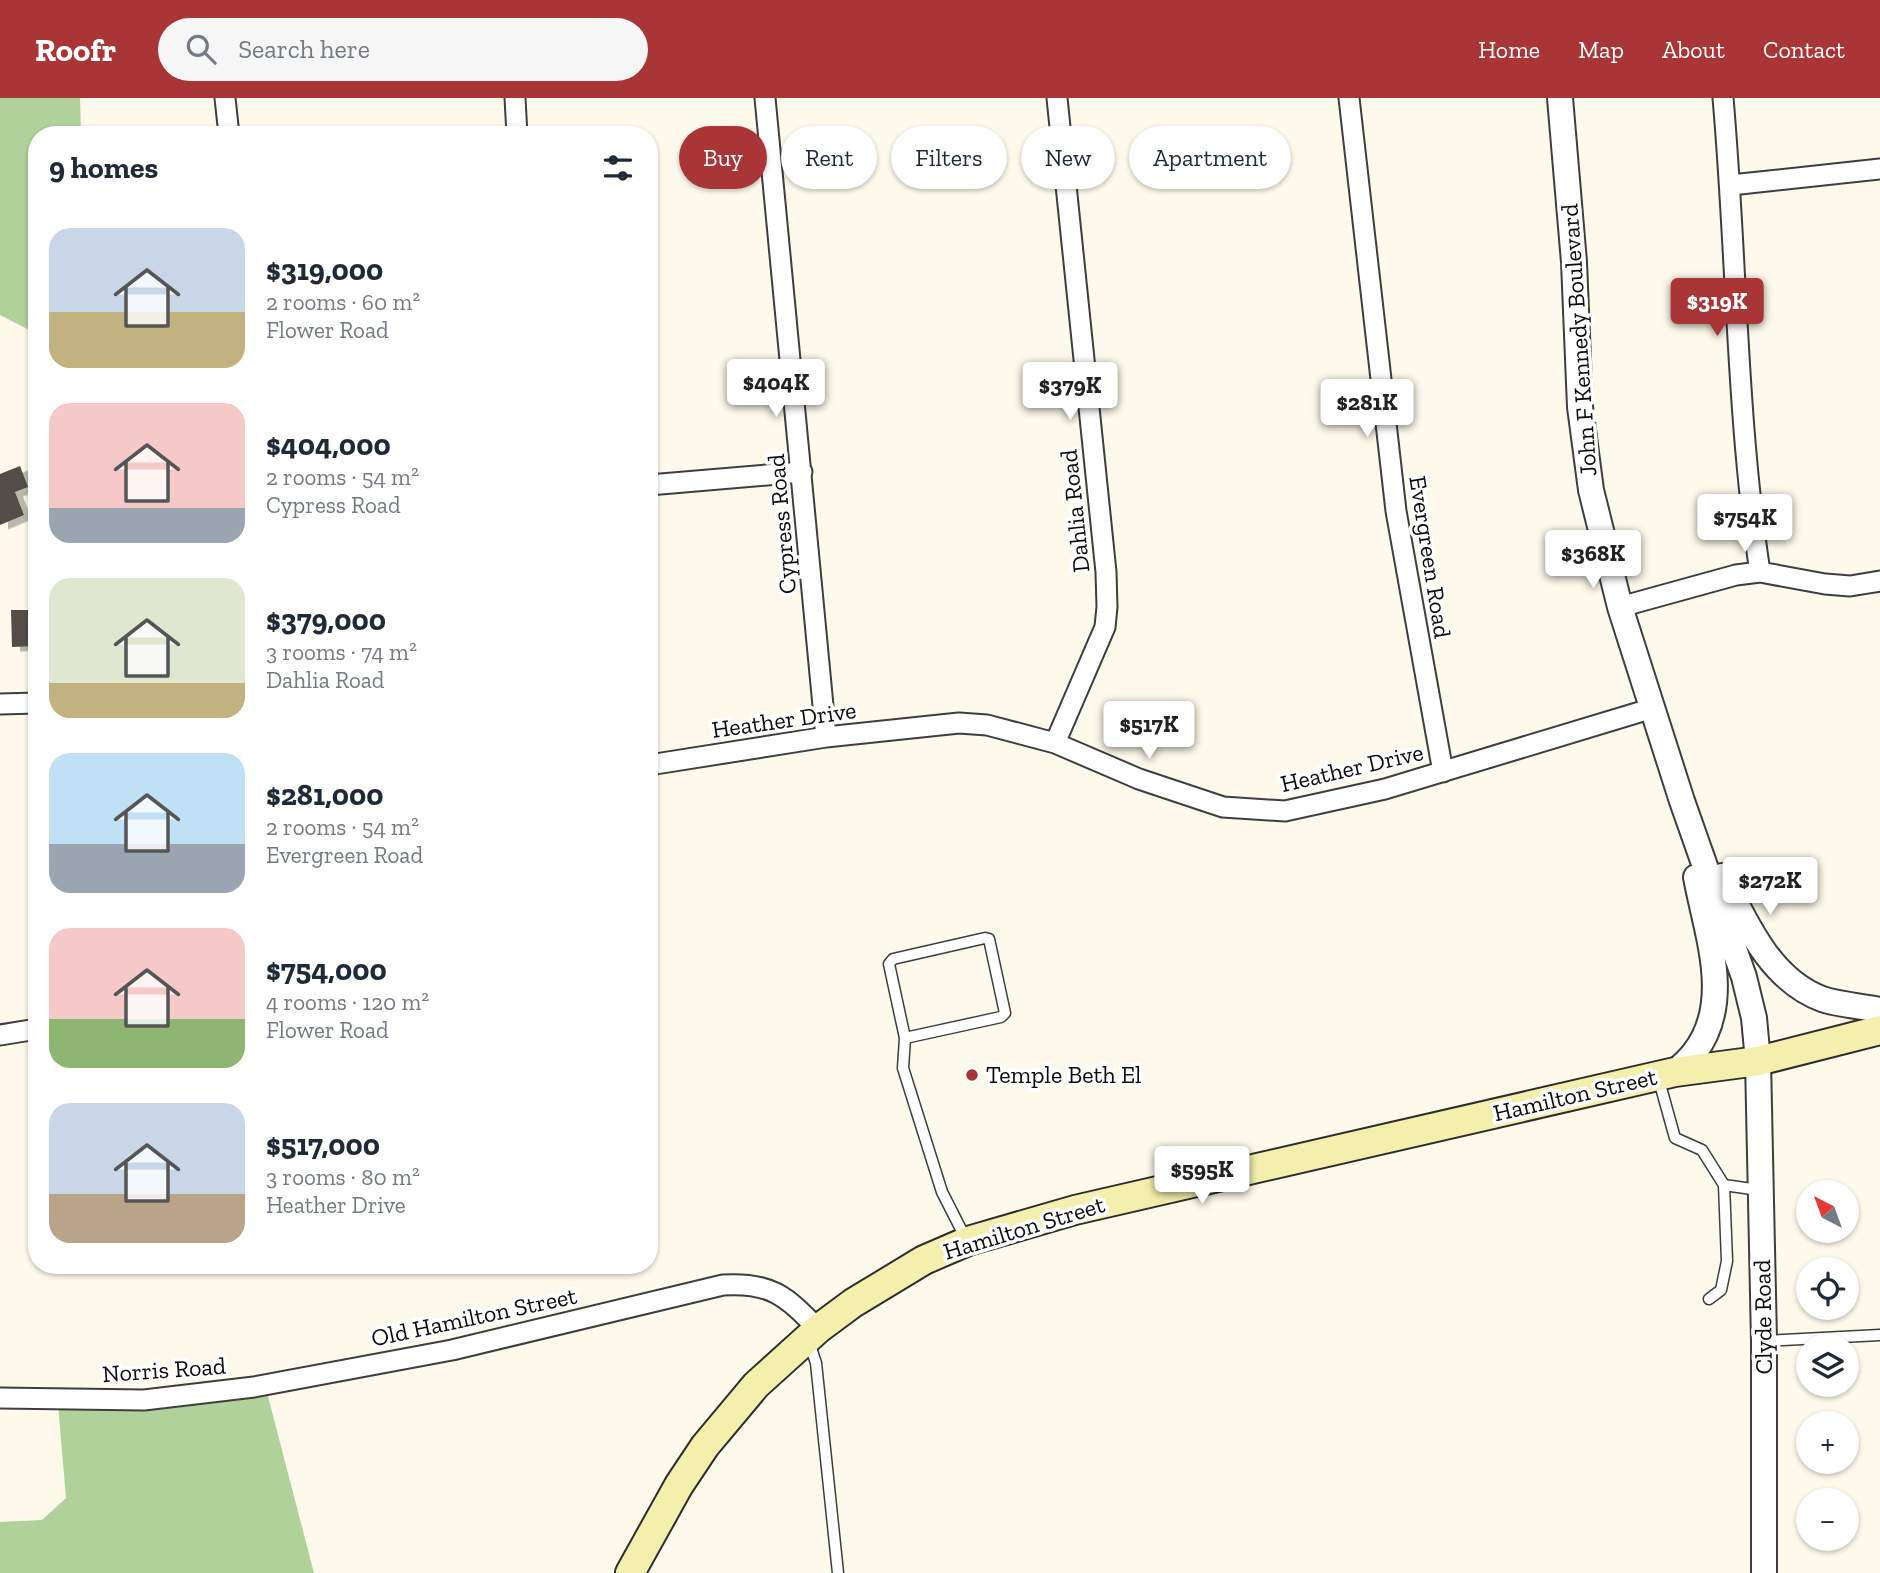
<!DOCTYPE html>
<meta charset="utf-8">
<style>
body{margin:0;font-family:"Zilla Slab",serif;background:#f6f6f7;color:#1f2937;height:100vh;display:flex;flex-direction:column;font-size:26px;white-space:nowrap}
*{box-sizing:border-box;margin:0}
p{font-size:23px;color:#747a83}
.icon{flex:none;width:38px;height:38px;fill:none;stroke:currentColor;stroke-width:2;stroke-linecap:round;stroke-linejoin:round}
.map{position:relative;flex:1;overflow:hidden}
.panel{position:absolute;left:28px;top:28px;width:630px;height:1148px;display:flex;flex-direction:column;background:#fff;border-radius:28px;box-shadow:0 2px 5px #0004}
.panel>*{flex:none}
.banner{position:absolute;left:679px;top:28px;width:665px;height:63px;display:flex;gap:14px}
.needle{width:46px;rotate:319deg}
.controls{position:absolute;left:1796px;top:1082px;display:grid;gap:14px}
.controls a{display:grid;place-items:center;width:63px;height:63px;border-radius:50%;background:#fff;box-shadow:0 2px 5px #0004;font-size:35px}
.price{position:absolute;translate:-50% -60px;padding:0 16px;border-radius:7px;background:#fff;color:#222;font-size:23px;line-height:46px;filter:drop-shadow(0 2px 4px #0008)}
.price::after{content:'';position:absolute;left:50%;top:42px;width:21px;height:16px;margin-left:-10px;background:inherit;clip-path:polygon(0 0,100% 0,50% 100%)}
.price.selected{background:#a93536;color:#fff}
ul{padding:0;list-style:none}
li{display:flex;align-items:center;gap:21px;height:175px;padding:0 21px}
li span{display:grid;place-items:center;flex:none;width:196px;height:140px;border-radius:21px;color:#555}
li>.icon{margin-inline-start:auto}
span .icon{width:84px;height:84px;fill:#fffc;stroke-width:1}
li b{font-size:30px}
h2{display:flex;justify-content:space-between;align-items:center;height:84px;padding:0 21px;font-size:30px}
.pill{padding:0 24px;border-radius:32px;background:#fff;box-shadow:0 2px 5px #0004;font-size:24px;line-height:63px}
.pill.selected{background:#a93536;color:#fff}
header{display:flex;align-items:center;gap:42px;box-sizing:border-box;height:98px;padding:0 35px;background:#a93536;color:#fff}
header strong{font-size:33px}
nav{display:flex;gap:38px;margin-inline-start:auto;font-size:24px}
.search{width:490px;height:63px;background:#f6f6f7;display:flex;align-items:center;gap:18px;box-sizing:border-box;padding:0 24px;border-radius:38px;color:#747a83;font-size:26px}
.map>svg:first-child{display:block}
.forest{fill:#b1d19b}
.building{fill:#524d49;filter:url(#shadow)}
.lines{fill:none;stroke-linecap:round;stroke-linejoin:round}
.service-casing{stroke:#3e3e3e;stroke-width:13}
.minor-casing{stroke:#3e3e3e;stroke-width:23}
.tertiary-casing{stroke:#3e3e3e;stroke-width:28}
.secondary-casing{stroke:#2d2d2d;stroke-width:32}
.service{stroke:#fff;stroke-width:10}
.minor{stroke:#fff;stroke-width:19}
.tertiary{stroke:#fff;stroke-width:24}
.secondary{stroke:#f5efae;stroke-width:28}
.poi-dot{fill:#a93536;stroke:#fff;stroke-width:2.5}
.labels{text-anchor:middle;stroke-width:7;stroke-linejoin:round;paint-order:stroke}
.street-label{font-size:24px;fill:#0b0b0b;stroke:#fff}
.poi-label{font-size:24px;fill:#0b0b0b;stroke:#fff;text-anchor:start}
</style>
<header>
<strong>Roofr</strong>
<div class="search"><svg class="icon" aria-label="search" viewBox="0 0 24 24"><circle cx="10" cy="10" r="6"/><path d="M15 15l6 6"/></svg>Search here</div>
<nav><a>Home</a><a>Map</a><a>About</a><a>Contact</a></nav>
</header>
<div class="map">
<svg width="1880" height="1475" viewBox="0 0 1880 1475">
<defs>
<filter id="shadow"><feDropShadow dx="8" dy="4.5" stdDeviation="0" flood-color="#0004"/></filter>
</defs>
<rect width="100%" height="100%" fill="#fdfaeb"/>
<path class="forest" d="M 0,0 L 80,0 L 81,37 L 37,37 L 37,236 L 0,217 Z
M 264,1283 L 314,1475 L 0,1475 L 0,1424 L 42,1422 L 66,1400 L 57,1294 L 153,1295 Z"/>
<path class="building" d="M 20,368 L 28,389 L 15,394 L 24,417 L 0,427 L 0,376 Z
M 11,512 L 37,512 L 37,548 L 12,549 Z"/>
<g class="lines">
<g class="service-casing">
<path id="service" d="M 905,940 L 1001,919 L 1005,915 L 989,841 L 985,840 L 893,861 L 889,866 L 905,940 L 903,970 L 942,1094 L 967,1143
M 1658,979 L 1675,1040 L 1702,1052 L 1724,1087 L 1759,1092
M 1709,1201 L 1721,1192 L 1727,1163 L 1724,1087
M 1765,1243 L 1880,1237
M 809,1244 L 816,1265 L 838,1475"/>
</g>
<g class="minor-casing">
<path id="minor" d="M 225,0 L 229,37
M 515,0 L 517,37
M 765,0 L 826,639
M 1349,0 L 1396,413 L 1443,674
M 1723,0 C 1737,158 1736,317 1760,474
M 1731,87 L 1880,71
M 649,387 L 802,374
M 1620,509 L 1736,477 L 1760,474 L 1825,486 L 1850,488 L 1880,483
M 0,606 L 37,605
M 1055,645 L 1105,529 L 1107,509 L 1106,474 L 1057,0
M 649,667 L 826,639 L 959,625 L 987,627 L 1055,645 L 1139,681 L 1223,709 L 1285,713 L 1385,691 L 1653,610
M 0,937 L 37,931
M 0,1300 L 144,1302 L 254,1289 L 452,1252 L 723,1187 C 771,1184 786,1198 818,1231"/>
</g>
<g class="tertiary-casing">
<path id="tertiary" d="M 1560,0 L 1574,164 L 1580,309 L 1591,392 L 1620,509 L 1682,703 L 1744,879 L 1754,920 L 1758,963 L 1764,1243 L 1764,1475
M 1722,778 C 1746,824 1769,881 1822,901 C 1840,907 1861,908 1880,912
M 1675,974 C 1682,968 1689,962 1694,955 C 1734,904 1706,835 1696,779"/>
</g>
<g class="secondary-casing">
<path id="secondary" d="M 630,1475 L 679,1387 L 705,1348 L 756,1287 L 818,1231 L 853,1205 L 924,1162 L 968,1143 L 1075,1112 L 1675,974 L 1758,963 L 1880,932"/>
</g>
<use href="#service" class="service"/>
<use href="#minor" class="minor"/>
<use href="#tertiary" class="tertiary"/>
<use href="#secondary" class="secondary"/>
</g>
<circle class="poi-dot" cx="972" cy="977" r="7"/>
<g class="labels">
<g class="street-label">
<text transform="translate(1579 242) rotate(-94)" y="8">John F Kennedy Boulevard</text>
<text transform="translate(1075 413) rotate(-96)" y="8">Dahlia Road</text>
<text transform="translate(782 426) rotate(-95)" y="8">Cypress Road</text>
<text transform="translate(1430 459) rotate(81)" y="8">Evergreen Road</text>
<text transform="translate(784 622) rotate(-8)" y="8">Heather Drive</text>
<text transform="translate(1352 670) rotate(-13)" y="8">Heather Drive</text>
<text transform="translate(1575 997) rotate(-13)" y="8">Hamilton Street</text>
<text transform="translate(1024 1130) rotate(-17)" y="8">Hamilton Street</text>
<text transform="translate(474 1219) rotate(-12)" y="8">Old Hamilton Street</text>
<text transform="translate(1763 1219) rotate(-91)" y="8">Clyde Road</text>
<text transform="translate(164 1272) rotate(-4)" y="8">Norris Road</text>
</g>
<g class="poi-label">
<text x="986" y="985">Temple Beth El</text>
</g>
</g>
</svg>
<div class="controls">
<a><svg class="needle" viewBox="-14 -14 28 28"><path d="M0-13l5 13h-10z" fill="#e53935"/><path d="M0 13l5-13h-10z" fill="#747a83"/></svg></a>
<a><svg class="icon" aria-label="locate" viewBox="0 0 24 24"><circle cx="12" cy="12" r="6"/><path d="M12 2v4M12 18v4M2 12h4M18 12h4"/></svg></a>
<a><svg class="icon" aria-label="layers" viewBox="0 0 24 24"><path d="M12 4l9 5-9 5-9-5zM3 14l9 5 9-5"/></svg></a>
<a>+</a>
<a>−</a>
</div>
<b class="price selected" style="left:1717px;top:240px">$319K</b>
<b class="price" style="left:776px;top:321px">$404K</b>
<b class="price" style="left:1070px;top:324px">$379K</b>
<b class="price" style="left:1367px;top:341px">$281K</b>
<b class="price" style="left:1745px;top:456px">$754K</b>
<b class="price" style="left:1593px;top:492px">$368K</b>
<b class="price" style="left:1149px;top:663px">$517K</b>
<b class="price" style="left:1770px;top:819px">$272K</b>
<b class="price" style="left:1202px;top:1108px">$595K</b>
<div class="banner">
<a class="pill selected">Buy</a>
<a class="pill">Rent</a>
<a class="pill">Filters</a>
<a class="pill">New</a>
<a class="pill">Apartment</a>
</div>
<section class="panel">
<h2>9 homes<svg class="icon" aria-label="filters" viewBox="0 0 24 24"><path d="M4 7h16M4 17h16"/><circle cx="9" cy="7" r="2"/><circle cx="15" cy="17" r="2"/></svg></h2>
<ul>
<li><span style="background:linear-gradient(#c9d6e8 60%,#c2b280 0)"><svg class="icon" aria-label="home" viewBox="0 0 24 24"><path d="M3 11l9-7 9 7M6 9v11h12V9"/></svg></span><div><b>$319,000</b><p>2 rooms · 60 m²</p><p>Flower Road</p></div></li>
<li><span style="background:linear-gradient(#f6c9c9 75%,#9aa5b1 0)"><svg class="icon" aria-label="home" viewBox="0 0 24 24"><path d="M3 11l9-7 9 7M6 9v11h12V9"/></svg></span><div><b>$404,000</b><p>2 rooms · 54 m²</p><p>Cypress Road</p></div></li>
<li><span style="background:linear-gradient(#dfe7d0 75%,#c2b280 0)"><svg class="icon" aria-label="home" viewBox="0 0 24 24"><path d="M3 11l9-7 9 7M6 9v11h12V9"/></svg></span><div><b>$379,000</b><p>3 rooms · 74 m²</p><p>Dahlia Road</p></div></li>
<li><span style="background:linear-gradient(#bfe0f5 65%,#9aa5b1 0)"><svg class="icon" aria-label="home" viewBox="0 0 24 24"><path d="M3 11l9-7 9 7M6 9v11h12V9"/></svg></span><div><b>$281,000</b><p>2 rooms · 54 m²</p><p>Evergreen Road</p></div></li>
<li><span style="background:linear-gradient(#f6c9c9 65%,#8fb573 0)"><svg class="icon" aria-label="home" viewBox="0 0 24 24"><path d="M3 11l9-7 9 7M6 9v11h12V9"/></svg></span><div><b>$754,000</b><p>4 rooms · 120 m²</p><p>Flower Road</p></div></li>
<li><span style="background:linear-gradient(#c9d6e8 65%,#b9a48a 0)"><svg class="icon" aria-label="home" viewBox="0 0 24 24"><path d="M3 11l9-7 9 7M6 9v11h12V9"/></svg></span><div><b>$517,000</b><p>3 rooms · 80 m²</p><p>Heather Drive</p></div></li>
</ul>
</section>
</div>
